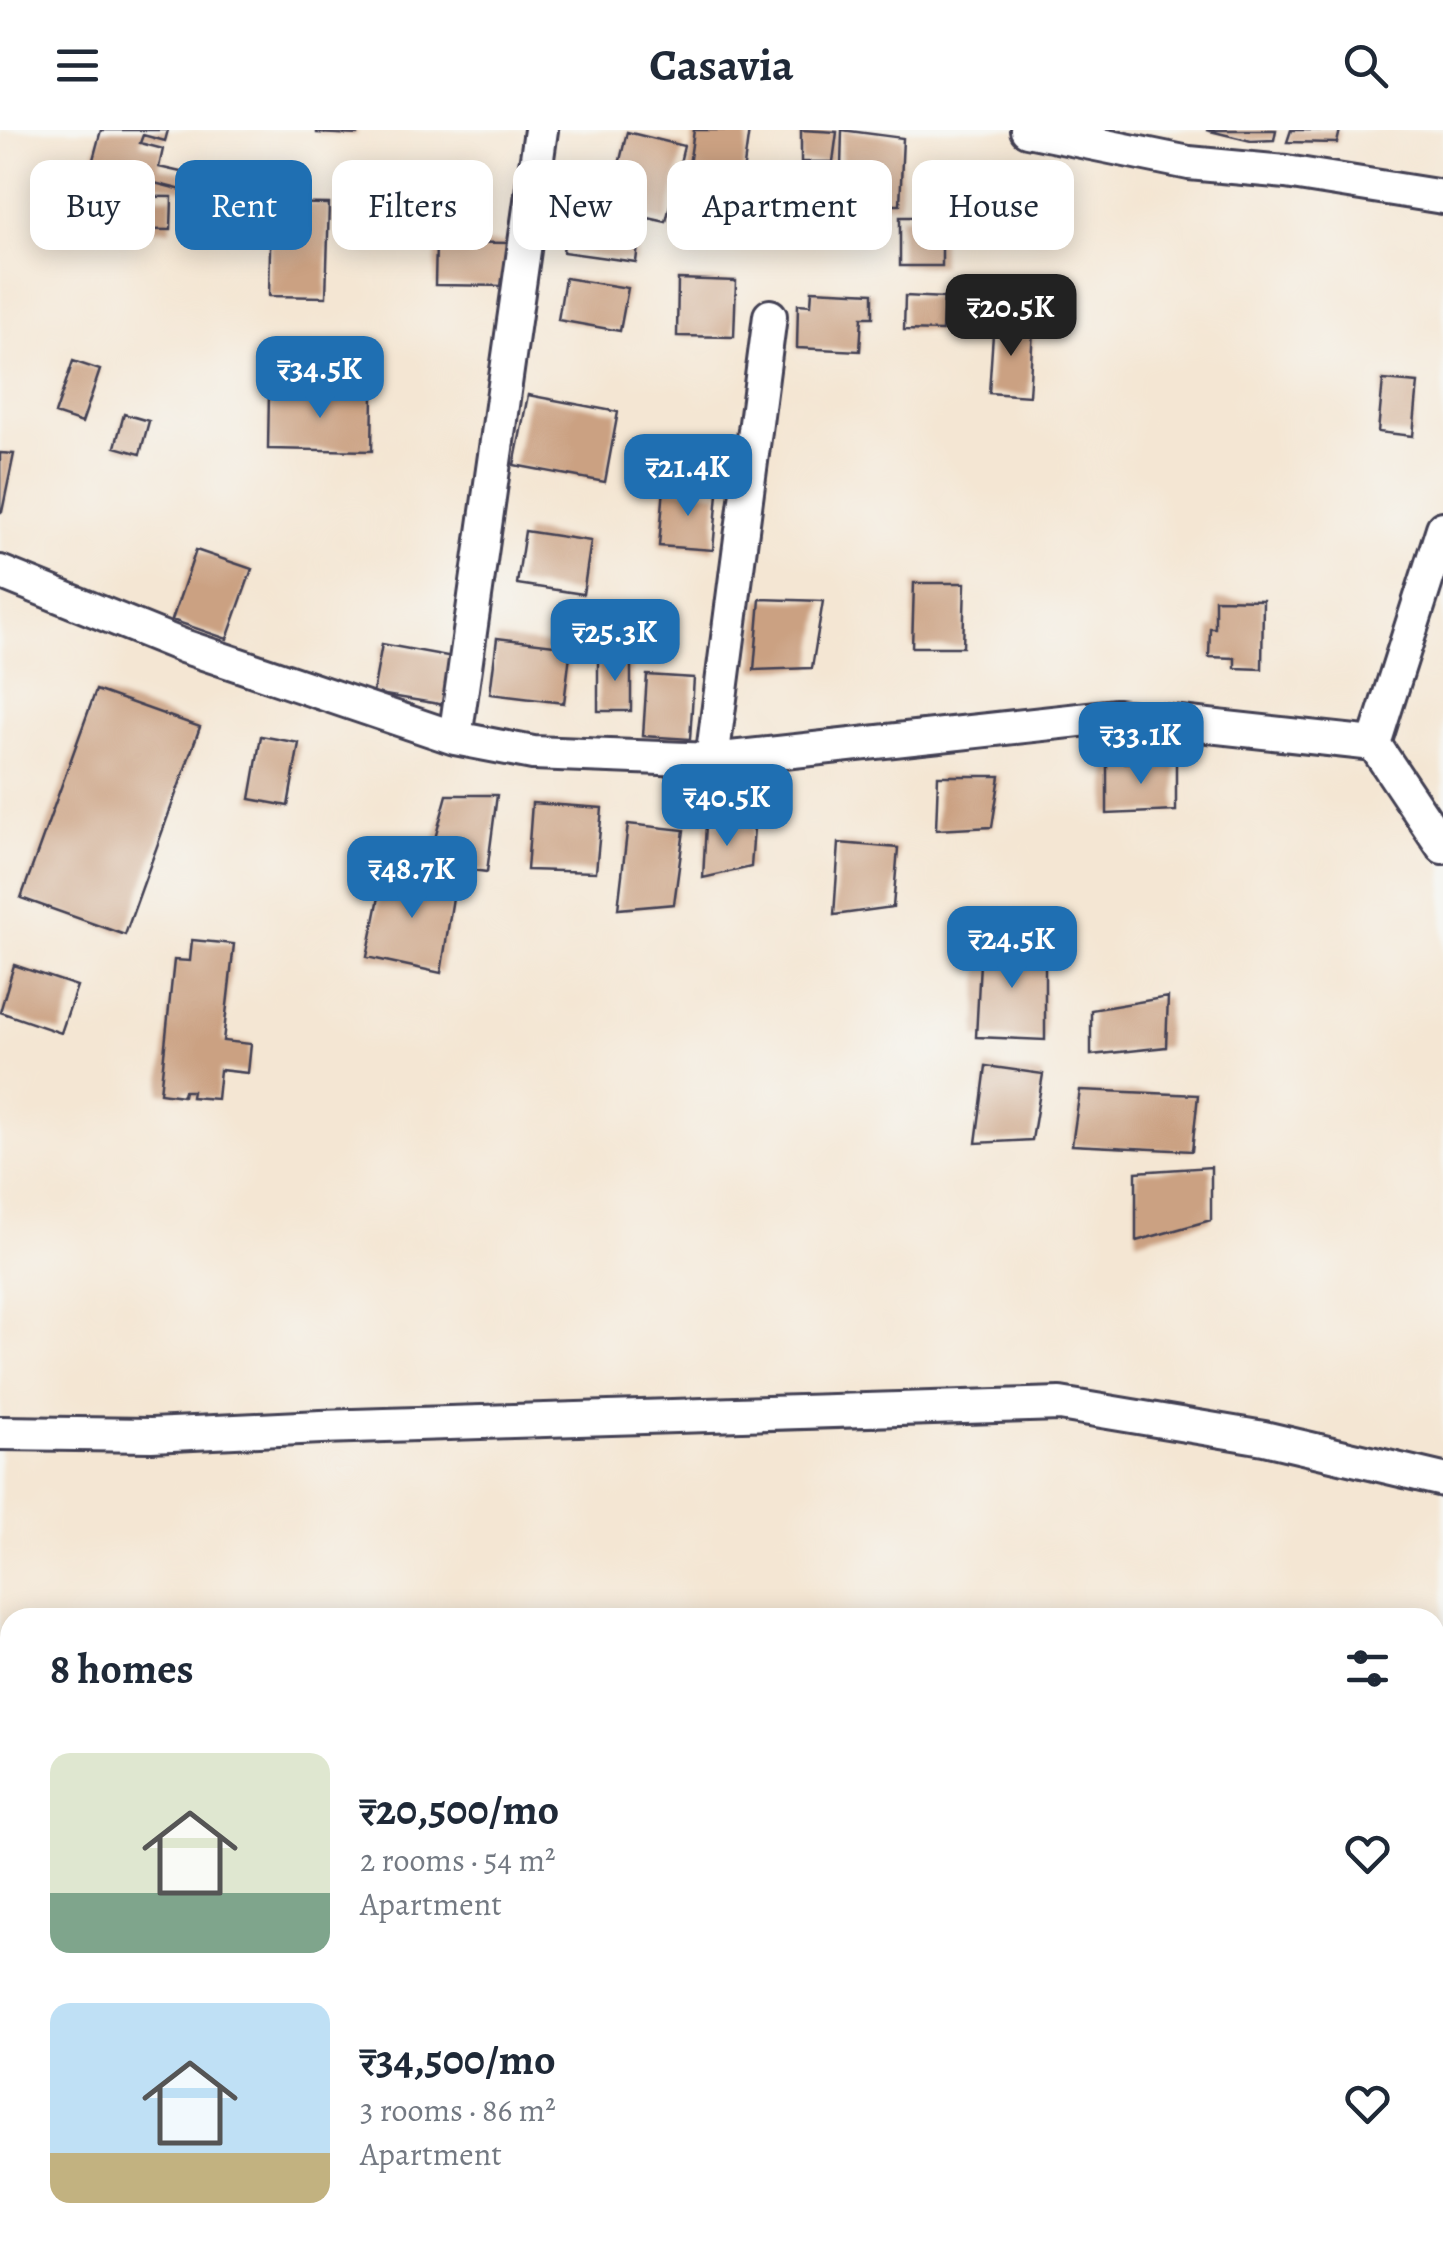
<!DOCTYPE html>
<meta charset="utf-8">
<style>
body{margin:0;font-family:Alegreya,serif;background:#f2f2f3;color:#1f2937;height:100vh;display:flex;flex-direction:column;font-size:38px;white-space:nowrap}
*{box-sizing:border-box;margin:0}
p{font-size:32px;color:#747a83}
.icon{flex:none;width:55px;height:55px;fill:none;stroke:currentColor;stroke-width:2;stroke-linecap:round;stroke-linejoin:round}
.map{position:relative;flex:1;overflow:hidden}
.drawer{position:absolute;left:0px;top:1478px;width:1445px;height:642px;display:flex;flex-direction:column;background:#fff;border-radius:30px 30px 0 0;box-shadow:0 5px 25px #0003}
.drawer>*{flex:none}
.banner{position:absolute;left:30px;top:30px;width:1385px;height:90px;display:flex;gap:20px}
.price{position:absolute;translate:-50% -85px;padding:0 22px;border-radius:20px;background:#1f6fb2;color:#fff;font-size:32px;line-height:65px;filter:drop-shadow(0 2px 5px #0008)}
.price::after{content:'';position:absolute;left:50%;top:60px;width:30px;height:22px;margin-left:-15px;background:inherit;clip-path:polygon(0 0,100% 0,50% 100%)}
.price.on{background:#222;color:#fff}
ul{padding:0;list-style:none}
li{display:flex;align-items:center;gap:30px;height:250px;padding:0 50px}
li span{display:grid;place-items:center;flex:none;width:280px;height:200px;border-radius:20px;color:#555}
li>.icon{margin-inline-start:auto}
span .icon{width:120px;height:120px;fill:#fffc;stroke-width:1}
li b{font-size:42px}
h2{display:flex;justify-content:space-between;align-items:center;height:120px;padding:0 50px;font-size:42px}
.tag{padding:0 35px;border-radius:20px;background:#fff;box-shadow:0 5px 25px #0003;font-size:35px;line-height:90px}
.tag.on{background:#1f6fb2;color:#fff}
header{display:flex;justify-content:space-between;align-items:center;height:130px;padding:0 50px;background:#fff;font-size:45px;font-weight:700}
.map>svg:first-child{display:block}
.building{fill:#cba182}
.lines{fill:none;stroke-linecap:round;stroke-linejoin:round}
.minor-casing{stroke:#423f52;stroke-width:38}
.minor{stroke:#fff;stroke-width:32}
</style>
<header><svg class="icon" aria-label="menu" viewBox="0 0 24 24"><path d="M4 6h16M4 12h16M4 18h16"/></svg>Casavia<svg class="icon" aria-label="search" viewBox="0 0 24 24"><circle cx="10" cy="10" r="6"/><path d="M15 15l6 6"/></svg></header>
<div class="map">
<svg width="1443" height="2118" viewBox="0 0 1443 2118">
<rect width="100%" height="100%" fill="#f6f6f2"/>
<filter id="ink" filterUnits="userSpaceOnUse"><feTurbulence type="fractalNoise" baseFrequency=".01" numOctaves="2"/><feDisplacementMap in="SourceGraphic" scale="20" xChannelSelector="R" yChannelSelector="G"/><feConvolveMatrix kernelMatrix="1 2 1 2 8 2 1 2 1" color-interpolation-filters="sRGB"/></filter>
<filter id="wash" filterUnits="userSpaceOnUse"><feTurbulence type="fractalNoise" baseFrequency=".0048" numOctaves="4" result="noise"/><feDisplacementMap in="SourceGraphic" scale="40" xChannelSelector="R" yChannelSelector="G"/><feGaussianBlur stdDeviation="2.25" result="paint"/><feColorMatrix in="noise" values="0 0 0 0 0 0 0 0 0 0 0 0 0 0 0 0 0 1.4 0 .05"/><feComposite in="paint" operator="in"/></filter>
<g filter="url(#wash)">
<rect width="100%" height="100%" fill="#f4e6d3"/>
<g id="blocks">
<path class="building" d="M 101,0 L 168,0 L 165,11 L 143,5 L 140,13 L 163,19 L 159,37 L 198,46 L 194,63 L 91,37 Z
M 317,0 L 357,0 L 357,5 L 317,3 Z
M 694,0 L 749,0 L 738,79 L 684,71 Z
M 801,0 L 837,2 L 833,32 L 801,32 Z
M 842,0 L 903,8 L 900,75 L 840,75 Z
M 1206,0 L 1276,0 L 1274,10 L 1251,11 Z
M 1291,0 L 1340,0 L 1337,13 L 1287,12 Z
M 627,2 L 684,16 L 666,92 L 608,79 Z
M 99,66 L 172,67 L 171,100 L 99,99 Z
M 271,73 L 329,74 L 326,167 L 269,166 Z
M 568,81 L 641,90 L 636,132 L 563,122 Z
M 900,87 L 942,87 L 942,136 L 900,136 Z
M 436,112 L 511,113 L 510,156 L 435,155 Z
M 565,148 L 628,158 L 620,201 L 558,190 Z
M 678,149 L 736,151 L 734,207 L 677,206 Z
M 812,160 L 873,163 L 873,187 L 862,187 L 860,221 L 797,218 L 798,174 L 811,175 Z
M 905,166 L 944,168 L 942,201 L 904,200 Z
M 990,191 L 1015,193 L 1015,197 L 1033,199 L 1029,266 L 989,263 L 993,204 L 990,203 Z
M 73,231 L 100,240 L 82,293 L 55,284 Z
M 1383,250 L 1418,253 L 1413,306 L 1378,302 Z
M 269,262 L 373,264 L 372,321 L 268,319 Z
M 528,265 L 618,282 L 605,352 L 514,335 Z
M 124,284 L 149,291 L 140,324 L 115,317 Z
M 0,323 L 14,324 L 2,382 L 0,382 Z
M 664,358 L 718,363 L 713,420 L 659,416 Z
M 525,401 L 591,411 L 583,464 L 517,454 Z
M 196,420 L 252,439 L 227,509 L 172,490 Z
M 914,453 L 965,453 L 963,517 L 912,517 Z
M 760,469 L 823,471 L 812,538 L 754,540 Z
M 1215,469 L 1263,470 L 1262,539 L 1235,538 L 1235,528 L 1209,527 L 1210,498 L 1215,498 Z
M 497,508 L 571,517 L 564,573 L 490,564 Z
M 382,514 L 453,527 L 445,575 L 373,563 Z
M 631,527 L 631,581 L 598,581 L 598,528 Z
M 647,545 L 694,548 L 690,609 L 643,606 Z
M 96,560 L 200,597 L 125,805 L 21,768 Z
M 261,606 L 299,613 L 288,676 L 250,669 Z
M 1176,631 L 1176,681 L 1107,684 L 1107,633 Z
M 938,646 L 1000,646 L 992,697 L 936,700 Z
M 447,665 L 497,665 L 487,742 L 428,734 Z
M 532,673 L 602,678 L 596,742 L 527,740 Z
M 628,694 L 684,700 L 674,774 L 618,779 Z
M 706,694 L 754,697 L 751,737 L 703,748 Z
M 839,713 L 898,718 L 893,777 L 834,785 Z
M 385,737 L 455,755 L 441,843 L 367,827 Z
M 192,810 L 234,814 L 223,911 L 251,914 L 248,943 L 220,940 L 217,969 L 191,967 L 192,961 L 184,961 L 183,966 L 160,963 L 174,830 L 190,831 Z
M 1045,811 L 1045,910 L 976,907 L 981,814 Z
M 14,835 L 77,856 L 61,903 L 0,882 Z
M 1168,867 L 1166,917 L 1091,925 L 1091,880 Z
M 986,936 L 1043,944 L 1032,1010 L 976,1013 Z
M 1080,960 L 1198,965 L 1192,1021 L 1072,1015 Z
M 1211,1037 L 1211,1090 L 1136,1111 L 1136,1042 Z
M 0,2051 L 10,2089 L 0,2091 Z"/>
</g>
</g>
<g filter="url(#ink)">
<use href="#blocks" fill-opacity="0" stroke="#423f52" stroke-width="2.5"/>
<g class="lines">
<g class="minor-casing">
<path id="minor" d="M 1027,0 L 1189,33 L 1286,42 L 1443,67
M 0,442 L 183,516 L 455,608 L 533,623 L 712,630 L 1116,586 L 1374,614 L 1443,398
M 455,608 L 541,0
M 1374,614 L 1443,717
M 712,630 L 770,186
M 0,1303 L 151,1305 L 321,1297 L 1060,1274 L 1264,1308 L 1443,1350"/>
</g>
<use href="#minor" class="minor"/>
</g>
</g>
</svg>
<b class="price on" style="left:1011px;top:229px">₹20.5K</b>
<b class="price" style="left:320px;top:291px">₹34.5K</b>
<b class="price" style="left:688px;top:389px">₹21.4K</b>
<b class="price" style="left:615px;top:554px">₹25.3K</b>
<b class="price" style="left:1141px;top:657px">₹33.1K</b>
<b class="price" style="left:727px;top:719px">₹40.5K</b>
<b class="price" style="left:412px;top:791px">₹48.7K</b>
<b class="price" style="left:1012px;top:861px">₹24.5K</b>
<div class="banner">
<a class="tag">Buy</a>
<a class="tag on">Rent</a>
<a class="tag">Filters</a>
<a class="tag">New</a>
<a class="tag">Apartment</a>
<a class="tag">House</a>
</div>
<section class="drawer">
<h2>8 homes<svg class="icon" aria-label="filters" viewBox="0 0 24 24"><path d="M4 7h16M4 17h16"/><circle cx="9" cy="7" r="2"/><circle cx="15" cy="17" r="2"/></svg></h2>
<ul>
<li><span style="background:linear-gradient(#dfe7d0 70%,#7fa58c 0)"><svg class="icon" aria-label="home" viewBox="0 0 24 24"><path d="M3 11l9-7 9 7M6 9v11h12V9"/></svg></span><div><b>₹20,500/mo</b><p>2 rooms · 54 m²</p><p>Apartment</p></div><svg class="icon" aria-label="heart" viewBox="0 0 24 24"><path d="M12 20l-8-8c-3-5 5-10 8-4 3-6 11-1 8 4z"/></svg></li>
<li><span style="background:linear-gradient(#bfe0f5 75%,#c2b280 0)"><svg class="icon" aria-label="home" viewBox="0 0 24 24"><path d="M3 11l9-7 9 7M6 9v11h12V9"/></svg></span><div><b>₹34,500/mo</b><p>3 rooms · 86 m²</p><p>Apartment</p></div><svg class="icon" aria-label="heart" viewBox="0 0 24 24"><path d="M12 20l-8-8c-3-5 5-10 8-4 3-6 11-1 8 4z"/></svg></li>
</ul>
</section>
</div>
